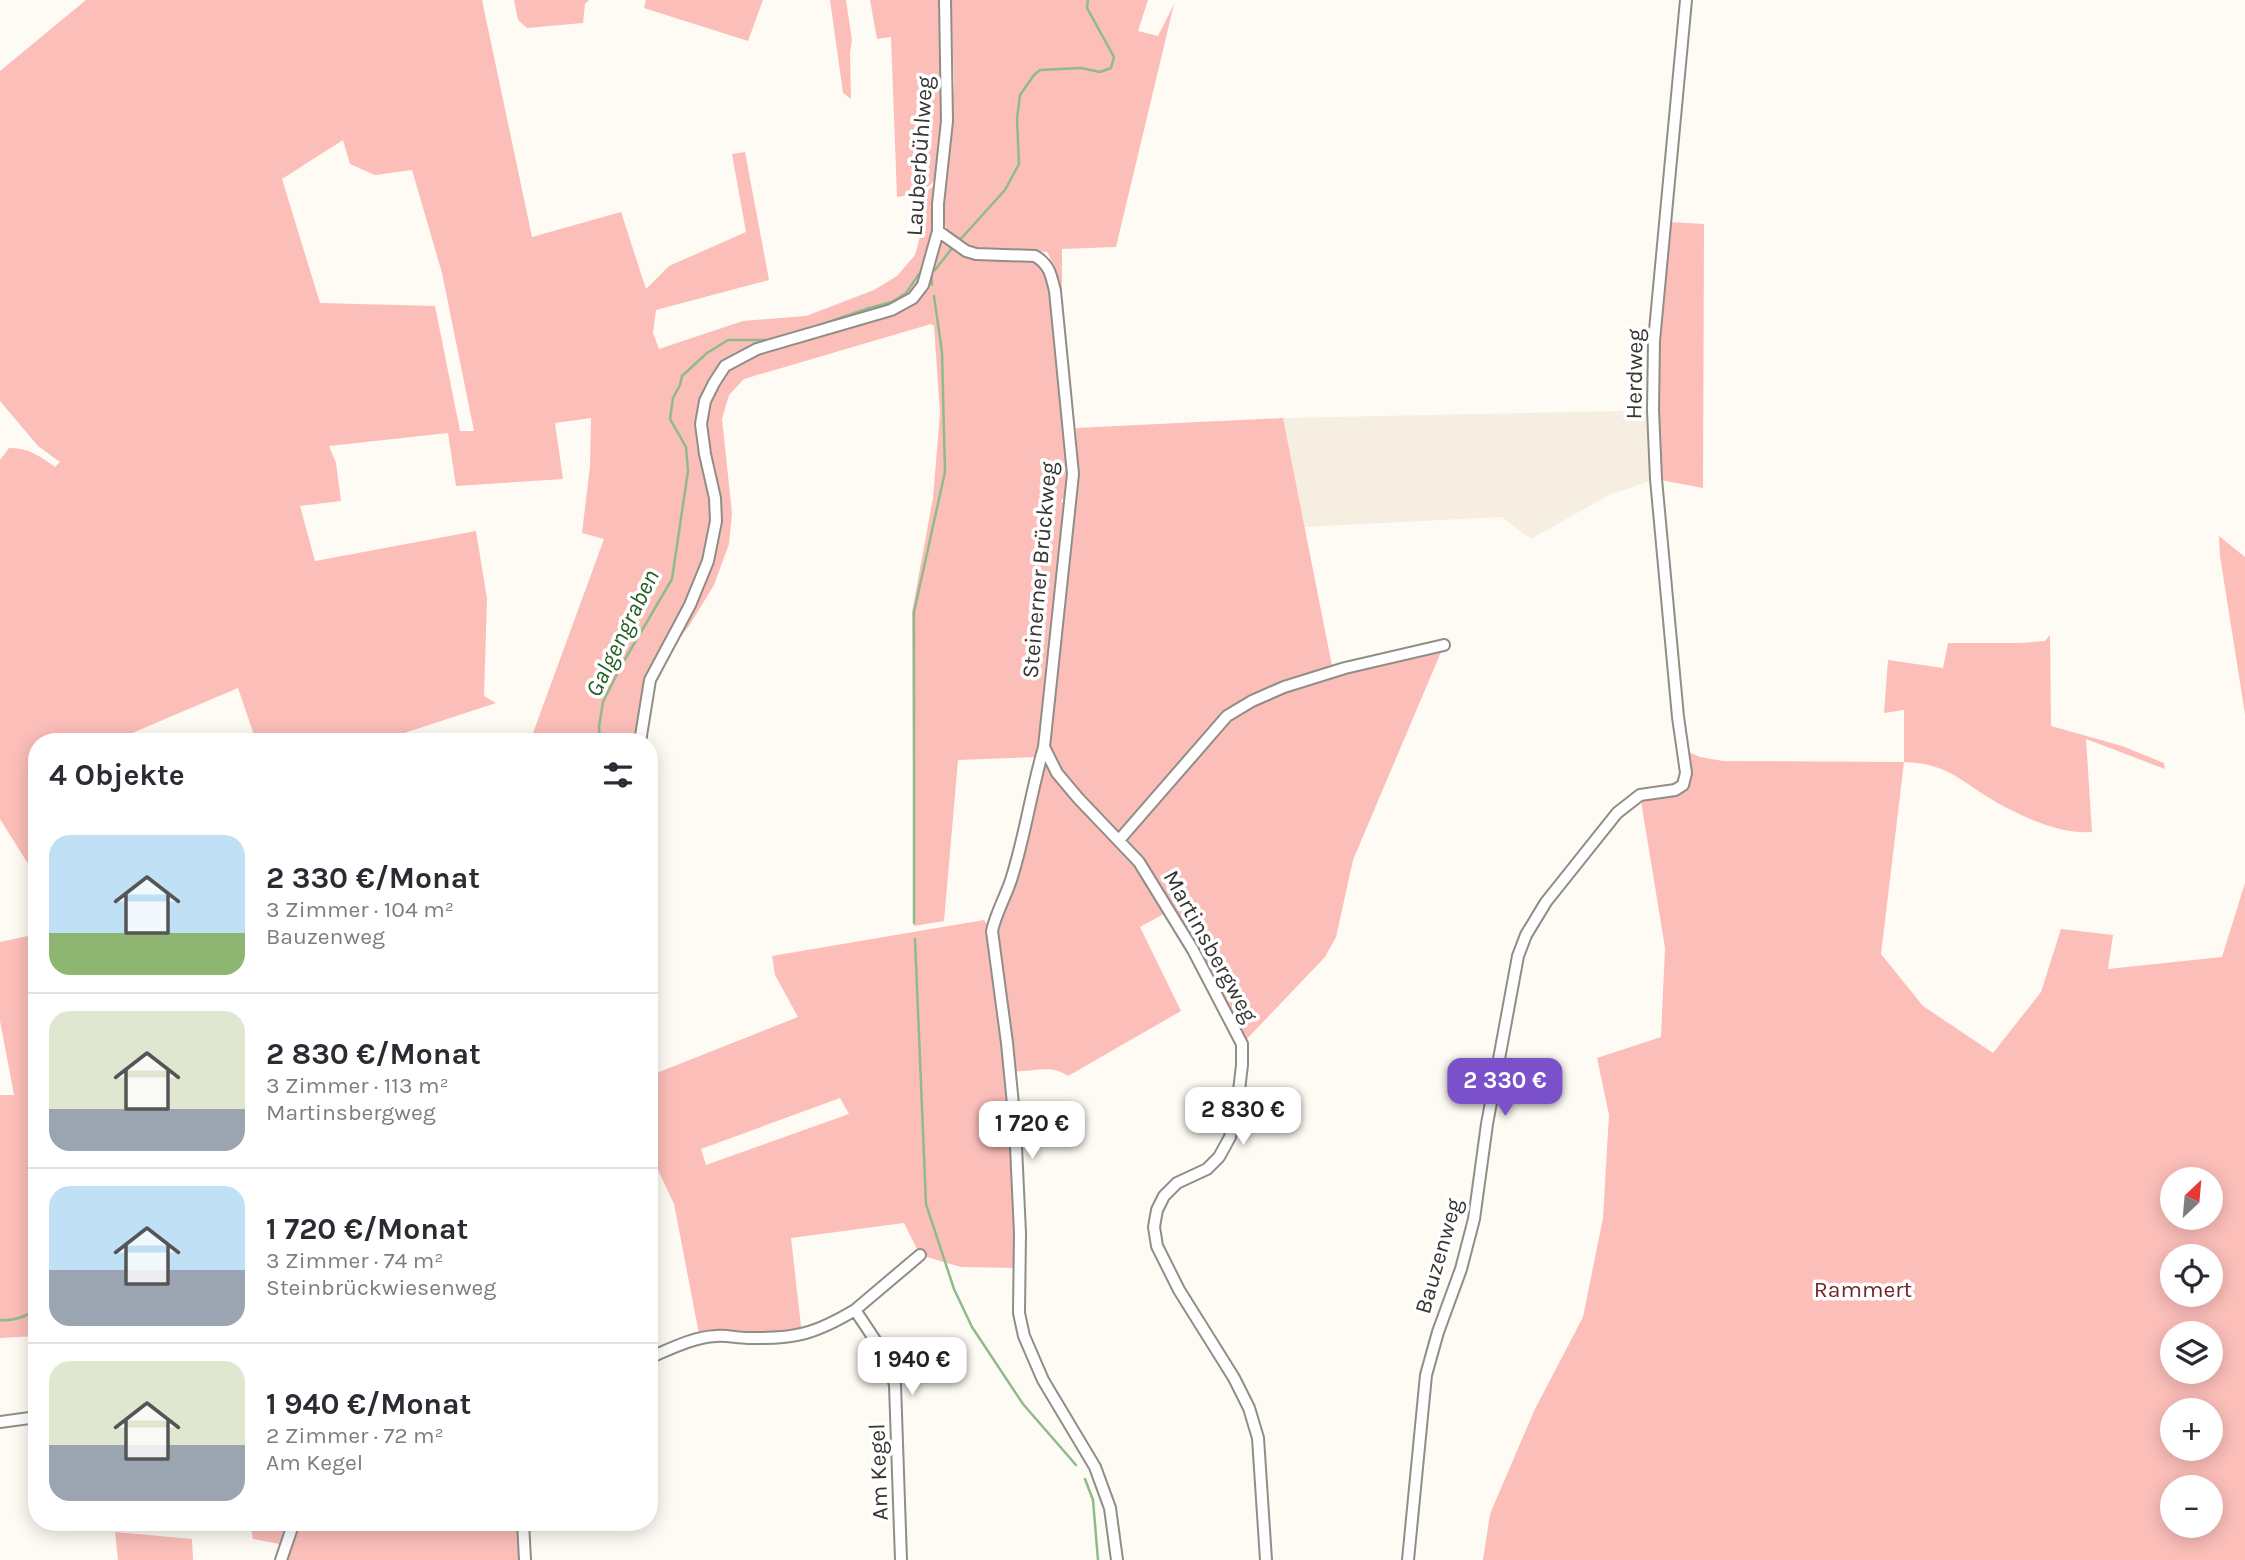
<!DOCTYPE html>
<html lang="de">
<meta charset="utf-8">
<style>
body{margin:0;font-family:Karla,sans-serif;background:#f2f2f3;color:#2b2b33;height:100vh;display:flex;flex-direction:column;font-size:26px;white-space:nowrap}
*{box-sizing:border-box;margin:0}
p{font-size:23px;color:#7c7c81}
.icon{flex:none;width:38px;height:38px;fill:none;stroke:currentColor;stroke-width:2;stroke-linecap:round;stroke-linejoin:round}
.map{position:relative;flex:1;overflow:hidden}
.panel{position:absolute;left:28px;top:733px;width:630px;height:798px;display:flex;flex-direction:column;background:#fff;border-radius:28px;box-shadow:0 4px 18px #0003}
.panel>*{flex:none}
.needle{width:46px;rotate:26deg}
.buttons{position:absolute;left:2160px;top:1167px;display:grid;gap:14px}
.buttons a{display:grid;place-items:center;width:63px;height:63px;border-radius:50%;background:#fff;box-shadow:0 4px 18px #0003;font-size:35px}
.price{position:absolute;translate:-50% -60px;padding:0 16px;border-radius:14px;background:#fff;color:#222;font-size:23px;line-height:46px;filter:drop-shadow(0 2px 4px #0008)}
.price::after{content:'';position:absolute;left:50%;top:42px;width:21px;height:16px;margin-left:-10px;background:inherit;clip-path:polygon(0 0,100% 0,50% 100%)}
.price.current{background:#7a51ca;color:#fff}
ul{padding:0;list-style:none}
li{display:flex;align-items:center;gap:21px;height:175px;padding:0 21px}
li+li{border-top:2px solid #e1e1e2}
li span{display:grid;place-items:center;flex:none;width:196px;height:140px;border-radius:21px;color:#555}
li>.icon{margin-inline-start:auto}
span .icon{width:84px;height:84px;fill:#fffc;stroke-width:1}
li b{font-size:30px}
h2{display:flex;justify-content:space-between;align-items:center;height:84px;padding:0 21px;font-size:30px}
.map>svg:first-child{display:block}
.built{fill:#f6efe1}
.green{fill:#fcbeb9;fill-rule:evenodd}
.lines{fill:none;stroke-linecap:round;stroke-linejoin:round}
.stream{stroke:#8fbb8b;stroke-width:2.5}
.minor-casing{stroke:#918d87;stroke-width:14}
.minor{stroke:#fff;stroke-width:10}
.labels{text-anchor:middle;stroke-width:7;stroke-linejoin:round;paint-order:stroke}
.street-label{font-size:23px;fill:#363532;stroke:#fff}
.park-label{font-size:23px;fill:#732424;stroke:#fff}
.water-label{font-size:24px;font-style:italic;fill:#235f22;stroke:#fff}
</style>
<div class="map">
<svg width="2245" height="1560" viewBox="0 0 2245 1560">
<rect width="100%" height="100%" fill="#fefbf4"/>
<path class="built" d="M 1650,406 L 1656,479 L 1609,495 L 1531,539 L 1502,517 L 1304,527 L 1283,418 L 1622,411 L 1646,410 Z"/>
<path class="green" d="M 86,0 L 482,0 L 532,237 L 621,212 L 646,289 L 669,266 L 746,232 L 732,154 L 745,152 L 769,280 L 656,310 L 653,333 L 659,349 L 743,321 L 806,316 L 874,290 L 897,276 L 915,255 L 921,233 L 917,199 L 937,183 C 933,220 931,258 915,293 L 926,291 L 942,241 L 944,240 L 959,250 L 1028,258 L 1044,266 L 1053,292 L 1071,473 L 1068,498 L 1062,499 L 1061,502 L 1066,503 L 1038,757 L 958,760 L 944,921 L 914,926 L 912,612 L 933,498 L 940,413 L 934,326 L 931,324 L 744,379 L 729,395 L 722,419 L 732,513 L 729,544 L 714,585 L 689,626 L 648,680 L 639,742 L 550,742 L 533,733 L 604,539 L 582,533 L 590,466 L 591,418 L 555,423 L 563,479 L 456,486 L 448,433 L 329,446 L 336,463 L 341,501 L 300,506 L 315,561 L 476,531 L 487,599 L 484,696 L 496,703 L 377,742 L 289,742 L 288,736 L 256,741 L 238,688 L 111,742 L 37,742 L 37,874 L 35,875 L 0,819 L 0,460 L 9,448 C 29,448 40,456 55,467 L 60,462 L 38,446 L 0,401 L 0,71 ZM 343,140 L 350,164 L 375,175 L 412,170 L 442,273 L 474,431 L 460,431 L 435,306 L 320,303 L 282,179 Z
M 514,0 L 589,0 L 585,4 L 583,23 L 527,28 L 518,20 Z
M 646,0 L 763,0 L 748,41 L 644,8 Z
M 830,0 L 846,0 L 852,40 L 850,53 L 851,99 L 843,93 Z
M 870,0 L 941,0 C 942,35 953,160 932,183 C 922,193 910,195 897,197 L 891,37 L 877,39 Z
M 951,0 L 1148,0 L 1138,31 L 1158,36 L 1174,4 L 1116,247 L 1062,249 L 1062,323 L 1055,267 L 1047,252 C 1010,248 952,265 942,215 L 954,84 Z
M 1668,222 L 1704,224 L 1703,488 L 1656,479 L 1659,342 Z
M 1283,418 L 1333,671 L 1444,645 L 1353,860 L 1336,937 L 1325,957 L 1242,1044 L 1169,911 L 1140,927 L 1181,1011 L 1068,1076 C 1050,1063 1032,1073 1011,1071 L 1019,1268 L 961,1267 L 920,1255 L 904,1223 L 791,1238 L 802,1335 L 700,1339 L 674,1204 L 649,1151 L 649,1076 L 798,1017 L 775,975 L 772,956 L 984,920 L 991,930 L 1049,731 L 1078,473 L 1076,428 ZM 840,1098 L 849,1114 L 706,1165 L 701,1149 Z
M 2219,536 L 2245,557 L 2245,714 L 2220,556 Z
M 2050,635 L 2051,726 L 2122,746 L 2164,763 L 2165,769 L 2086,739 L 2092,832 C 2062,834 2032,821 2005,807 C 1966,787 1952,763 1904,762 L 1881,954 L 1923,1006 L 1993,1053 L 2041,992 L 2061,929 L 2113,935 L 2108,969 L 2222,957 L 2245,883 L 2245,1560 L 1483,1560 L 1490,1514 L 1534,1411 L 1583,1317 L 1603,1218 L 1609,1115 L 1597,1058 L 1661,1037 L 1665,948 L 1640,795 L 1683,785 L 1684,750 L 1700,757 L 1723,761 L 1904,762 L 1904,710 L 1884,713 L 1888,660 L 1943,668 L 1948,643 L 2020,643 L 2045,641 ZM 2172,1180 L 2210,1180 L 2210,1218 L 2172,1218 ZM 2172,1256 L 2210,1256 L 2210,1295 L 2172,1295 ZM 2172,1334 L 2210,1334 L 2210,1372 L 2172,1372 ZM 2172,1410 L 2210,1410 L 2210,1449 L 2172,1449 ZM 2172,1488 L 2210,1488 L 2210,1526 L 2172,1526 Z
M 37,934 L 37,1336 L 0,1338 L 0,1095 L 14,1095 L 0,1021 L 0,942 Z
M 250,1523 L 523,1523 L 525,1560 L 281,1560 L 285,1545 L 253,1539 Z
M 115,1532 L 192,1539 L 193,1560 L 118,1560 Z"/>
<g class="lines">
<path class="stream" d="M 958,242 L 1005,190 L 1019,164 L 1017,119 L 1020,95 L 1034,75 L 1040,70 L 1081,68 L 1100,72 L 1111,68 L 1114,57 L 1087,8 L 1088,0
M 930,271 L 935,270 L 953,247
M 931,271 L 932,285
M 820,325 L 869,308 L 892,302 L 906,293 L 919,274 L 923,273
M 600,742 L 599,727 L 603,702 L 621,666 L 672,579 L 688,471 L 686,447 L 670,419 L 673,398 L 680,385 L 682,376 L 707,353 L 728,340 L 771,340
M 914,923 L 914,612 L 945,472 L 942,352 L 934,296
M 915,939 L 926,1204 L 954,1289 L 972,1327 L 1023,1404 L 1076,1465
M 0,1320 C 13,1321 29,1317 37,1306
M 1085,1479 L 1093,1500 L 1098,1560"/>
<g class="minor-casing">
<path id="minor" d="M 938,231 L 966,251 L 976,254 L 1035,256 C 1050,265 1051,275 1055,291 L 1073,474 L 1044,747 C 1031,791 1025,837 1011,880 C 1005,898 996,913 992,931 L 1007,1043 L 1015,1125 L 1020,1233 L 1019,1313 L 1024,1336 L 1043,1380 L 1095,1467 L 1110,1508 L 1117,1560
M 640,742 L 650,680 L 690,605 L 708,561 L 716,521 L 715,498 L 705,454 L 701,424 L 705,401 L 714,383 L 725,366 L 757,349 L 891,310 L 913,298 L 923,285 L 938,231 L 938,204 L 947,121 L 945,0
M 1044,747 L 1057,773 L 1078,798 L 1139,862 L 1193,950 L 1242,1044 L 1242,1065 L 1238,1099 L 1230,1137 L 1219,1157 L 1207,1169 L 1177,1183 L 1164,1196 L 1157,1210 L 1154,1227 L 1157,1246 L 1179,1290 L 1234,1378 L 1249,1408 L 1258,1438 L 1266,1560
M 1120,839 L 1227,716 L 1252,701 L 1284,687 L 1345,668 L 1444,645
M 649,1358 C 670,1349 693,1337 716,1336 C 727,1335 737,1338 748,1338 C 795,1339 815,1334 855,1310
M 0,1422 L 37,1417
M 523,1522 L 525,1560
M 281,1560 L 294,1522
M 901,1560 L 895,1385 L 887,1358 L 855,1310 L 920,1255
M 1408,1560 L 1426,1375 L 1438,1332 L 1461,1269 L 1474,1219 L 1487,1124 L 1518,956 L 1526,935 L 1546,902 L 1617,813 L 1640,795 L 1675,790 L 1683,785 L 1686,773 L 1678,717 L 1656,479 L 1653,410 L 1654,341 L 1686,0"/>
</g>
<use href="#minor" class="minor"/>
</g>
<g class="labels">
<g class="street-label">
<text transform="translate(919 156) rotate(-86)" y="8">Lauberbühlweg</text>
<text transform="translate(1634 374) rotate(-89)" y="8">Herdweg</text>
<text transform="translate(1039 570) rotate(-85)" y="8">Steinerner Brückweg</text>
<text transform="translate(1211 946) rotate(61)" y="8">Martinsbergweg</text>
<text transform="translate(1438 1256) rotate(-74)" y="8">Bauzenweg</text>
<text transform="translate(878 1472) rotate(-92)" y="8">Am Kegel</text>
</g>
<g class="park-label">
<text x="1863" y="1297">Rammert</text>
</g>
<g class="water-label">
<text transform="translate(622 633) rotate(-64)" y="8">Galgengraben</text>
</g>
</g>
</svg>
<div class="buttons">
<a><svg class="needle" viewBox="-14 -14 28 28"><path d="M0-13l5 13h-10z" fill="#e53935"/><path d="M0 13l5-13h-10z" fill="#7c7c81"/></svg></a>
<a><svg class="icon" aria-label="locate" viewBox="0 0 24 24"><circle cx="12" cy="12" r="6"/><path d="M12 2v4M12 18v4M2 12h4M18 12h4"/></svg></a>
<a><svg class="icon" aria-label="layers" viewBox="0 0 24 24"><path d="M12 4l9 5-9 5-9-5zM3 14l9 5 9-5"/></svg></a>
<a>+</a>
<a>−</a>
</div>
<b class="price current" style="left:1505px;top:1118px">2 330 €</b>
<b class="price" style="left:1243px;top:1147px">2 830 €</b>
<b class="price" style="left:1032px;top:1161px">1 720 €</b>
<b class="price" style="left:912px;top:1397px">1 940 €</b>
<section class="panel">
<h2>4 Objekte<svg class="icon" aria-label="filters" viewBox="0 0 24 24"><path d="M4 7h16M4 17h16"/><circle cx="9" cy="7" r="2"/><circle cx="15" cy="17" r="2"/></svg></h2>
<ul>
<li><span style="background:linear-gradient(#bfe0f5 70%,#8fb573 0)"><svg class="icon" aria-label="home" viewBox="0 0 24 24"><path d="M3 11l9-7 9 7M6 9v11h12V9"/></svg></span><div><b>2 330 €/Monat</b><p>3 Zimmer · 104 m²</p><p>Bauzenweg</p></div></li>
<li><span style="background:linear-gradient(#dfe7d0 70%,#9aa5b1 0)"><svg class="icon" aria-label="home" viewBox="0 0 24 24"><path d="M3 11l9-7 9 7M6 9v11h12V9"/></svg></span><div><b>2 830 €/Monat</b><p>3 Zimmer · 113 m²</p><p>Martinsbergweg</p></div></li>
<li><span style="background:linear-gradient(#bfe0f5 60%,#9aa5b1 0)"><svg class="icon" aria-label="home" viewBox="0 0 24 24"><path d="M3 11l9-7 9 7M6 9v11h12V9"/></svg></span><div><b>1 720 €/Monat</b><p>3 Zimmer · 74 m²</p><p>Steinbrückwiesenweg</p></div></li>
<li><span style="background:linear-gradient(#dfe7d0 60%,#9aa5b1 0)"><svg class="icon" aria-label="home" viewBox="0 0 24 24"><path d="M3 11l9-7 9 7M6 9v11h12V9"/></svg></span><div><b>1 940 €/Monat</b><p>2 Zimmer · 72 m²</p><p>Am Kegel</p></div></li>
</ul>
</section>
</div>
